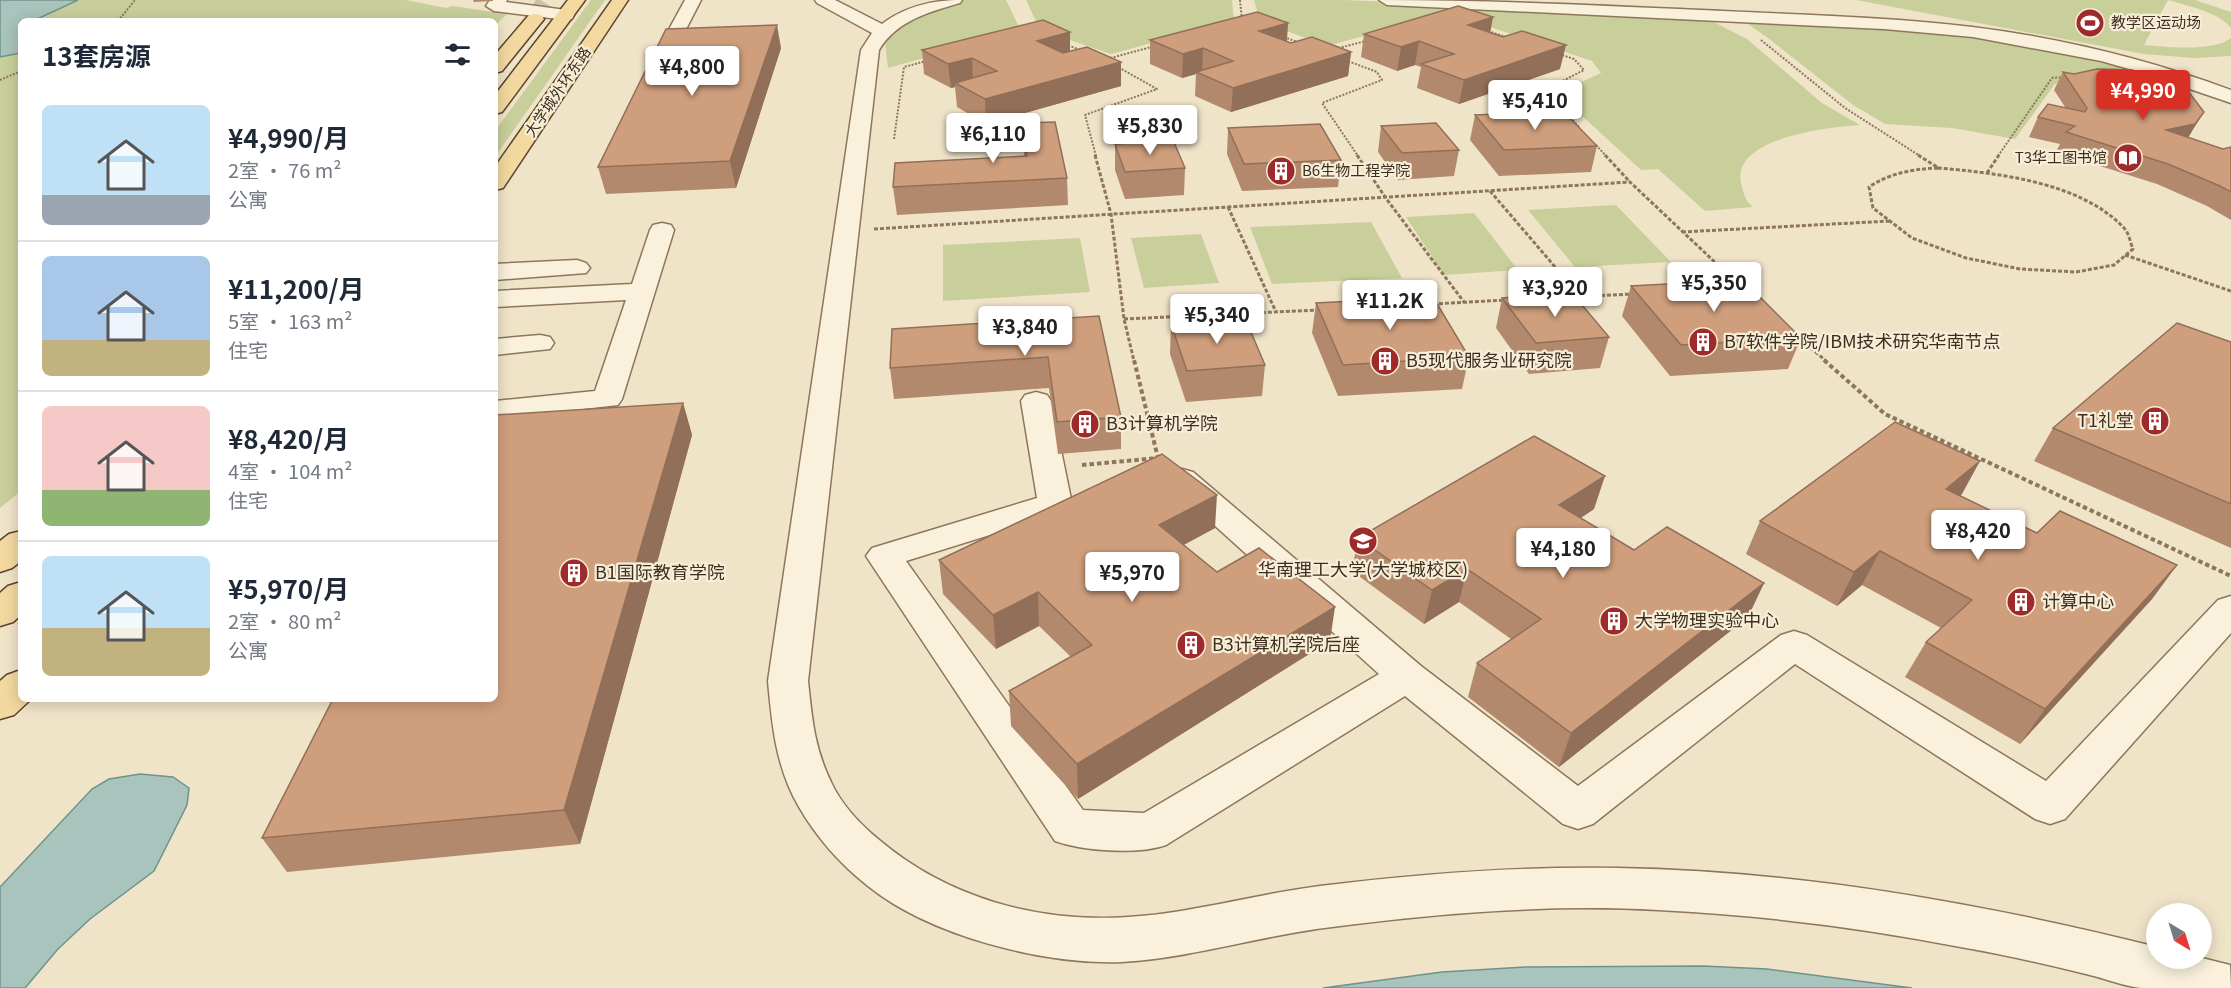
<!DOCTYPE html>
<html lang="zh">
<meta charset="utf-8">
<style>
body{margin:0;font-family:Georgia,"Noto Sans SC",serif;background:#f2f2f3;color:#1f2937;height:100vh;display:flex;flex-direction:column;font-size:22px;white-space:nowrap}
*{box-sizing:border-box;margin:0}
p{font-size:20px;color:#747a83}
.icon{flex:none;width:33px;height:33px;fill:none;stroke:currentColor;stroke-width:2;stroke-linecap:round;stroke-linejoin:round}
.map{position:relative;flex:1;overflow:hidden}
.panel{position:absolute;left:18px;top:18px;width:480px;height:684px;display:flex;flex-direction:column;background:#fff;border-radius:9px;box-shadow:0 3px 15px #0003}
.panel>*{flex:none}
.needle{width:39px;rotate:142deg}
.controls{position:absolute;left:2146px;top:903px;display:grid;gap:12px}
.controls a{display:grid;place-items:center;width:66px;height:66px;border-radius:50%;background:#fff;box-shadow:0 3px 15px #0003;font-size:30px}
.price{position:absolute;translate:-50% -51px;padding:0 14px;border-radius:6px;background:#fff;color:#222;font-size:20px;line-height:39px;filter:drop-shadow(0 2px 3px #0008)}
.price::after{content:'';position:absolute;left:50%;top:36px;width:18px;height:14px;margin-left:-9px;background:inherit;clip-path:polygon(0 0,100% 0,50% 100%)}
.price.active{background:#d93025;color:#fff}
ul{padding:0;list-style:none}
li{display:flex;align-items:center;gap:18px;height:150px;padding:0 24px}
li+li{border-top:2px solid #e0e1e3}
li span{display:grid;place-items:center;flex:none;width:168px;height:120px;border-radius:9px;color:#555}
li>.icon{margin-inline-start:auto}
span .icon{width:72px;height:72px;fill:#fffc;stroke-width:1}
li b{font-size:26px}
h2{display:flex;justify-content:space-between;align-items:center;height:72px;padding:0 24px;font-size:26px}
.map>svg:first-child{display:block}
.green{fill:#c9cf9b}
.water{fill:#a9c4bc;stroke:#6f938a;stroke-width:1.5}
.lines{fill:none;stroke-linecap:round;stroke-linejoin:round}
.major-tunnel{stroke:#ccc0a6;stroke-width:19;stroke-dasharray:19 10;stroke-linecap:butt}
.minor-casing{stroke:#8d765c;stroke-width:3}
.major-casing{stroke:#5b4430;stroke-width:3}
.path-far2{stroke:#8d765c;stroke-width:2;stroke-dasharray:2 1.5;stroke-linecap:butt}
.path-far1{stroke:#8d765c;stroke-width:3;stroke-dasharray:4 2;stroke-linecap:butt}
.path{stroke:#8d765c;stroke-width:4;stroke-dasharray:4.5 3;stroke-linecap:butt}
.minor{fill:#faf1dc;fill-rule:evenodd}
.major{fill:#f3d9a0;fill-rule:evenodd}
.wall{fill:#b2896c}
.shaded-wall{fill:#916f58}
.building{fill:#cf9f7d;stroke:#916f58;stroke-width:1.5}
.labels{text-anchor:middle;stroke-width:4.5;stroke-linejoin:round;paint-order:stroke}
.far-poi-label{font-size:15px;fill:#3d2e20;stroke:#f7eed8;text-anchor:start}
.far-street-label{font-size:15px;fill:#3d2e20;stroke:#f7eed8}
.poi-label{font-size:18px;fill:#3d2e20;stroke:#f7eed8;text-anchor:start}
</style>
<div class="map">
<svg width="2231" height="988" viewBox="0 0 2231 988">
<rect width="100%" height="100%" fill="#f0e4c8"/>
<path class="green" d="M 0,0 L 406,0 L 446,8 L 452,6 L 507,14 L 495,26 L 495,21 L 21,21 L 21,491 L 0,508 Z
M 591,0 L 605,0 L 495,157 L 495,131 Z
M 958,0 L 1006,0 L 1021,31 L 888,68 L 884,33 L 918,13 Z
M 1026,0 L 1232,0 L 1234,21 L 1111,54 L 1040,30 Z
M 1254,0 L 1344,0 L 1442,4 L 1441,15 L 1327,46 L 1260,21 Z
M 1856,0 L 2195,0 L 2231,12 L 2231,28 C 2221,13 2185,5 2168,0 L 2144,45 C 2165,47 2214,52 2231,38 L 2231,56 L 2194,58 L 2144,54 Z
M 1466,6 L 1706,18 L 1747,39 L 1822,103 L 1860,125 C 1831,127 1731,137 1741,183 C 1744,193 1744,200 1753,207 L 1705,211 L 1658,169 L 1641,170 L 1557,93 L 1601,73 L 1592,61 L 1460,17 Z
M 1742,20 L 1958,31 L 2121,63 L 2120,77 L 2075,77 L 2055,84 L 2015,139 L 1952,128 L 1885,124 L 1853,105 L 1768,38 Z
M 1616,205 L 1671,262 L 1575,267 L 1528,210 Z
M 1474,213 L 1518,270 L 1444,275 L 1406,217 Z
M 1371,222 L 1402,278 L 1272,284 L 1250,227 Z
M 1201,234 L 1219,283 L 1144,288 L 1131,238 Z
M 1080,238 L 1090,292 L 943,301 L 943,245 Z"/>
<path class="water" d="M 0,0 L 78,0 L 33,21 L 21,21 L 21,53 L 0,57 Z
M 140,774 L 173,777 L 189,788 L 187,805 L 154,871 L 90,919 L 58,949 L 25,988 L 0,988 L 0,887 L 92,789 L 109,779 Z
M 1703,966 L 1767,969 L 1912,988 L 1323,988 L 1442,972 L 1525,967 Z"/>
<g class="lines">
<path class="major-tunnel" d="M 535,19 L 547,0"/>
<g class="minor-casing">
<path id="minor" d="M 490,0 L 507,0 L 506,2 L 566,10 L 572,11 L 574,15 L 572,19 L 566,20 L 494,11 L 486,6 Z
M 685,0 L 701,0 L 682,37 L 670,37 L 667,33 Z
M 815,0 L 835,0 L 882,24 C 906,6 932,0 962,0 L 960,3 C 929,12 896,21 879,50 L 808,681 C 812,718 814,747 831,782 C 841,804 860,824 878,839 C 947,898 1038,923 1128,917 C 1193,913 1256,894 1320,886 C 1419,874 1518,866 1618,868 C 1800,871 1981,903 2157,947 L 2157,958 L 2202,958 L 2230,965 L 2231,988 C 2202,988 2170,988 2141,988 C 2123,986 2104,978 2086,974 C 2046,964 2006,955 1966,948 C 1864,928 1761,915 1658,910 C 1549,904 1440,913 1332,927 C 1262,935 1193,958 1122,962 C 1044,965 930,936 868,886 C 840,864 817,838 799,807 C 776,768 772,725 768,681 L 861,50 L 872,33 L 817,3 Z
M 1379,0 C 1494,0 1608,6 1723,11 C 1806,15 1889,17 1972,27 C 2061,38 2147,59 2231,90 L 2231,103 L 2140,72 L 2101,61 L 1973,37 L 1884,29 L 1387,5 Z
M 662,223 L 671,225 L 674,230 L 622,399 L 618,405 L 495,419 L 495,401 L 595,391 L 626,300 L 495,307 L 495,291 L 632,284 L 650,230 L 653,225 Z
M 577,260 L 586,263 L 590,268 L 586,273 L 495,280 L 495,264 Z
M 540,335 L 550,337 L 554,343 L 550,349 L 495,355 L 495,339 Z
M 1036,392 L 1047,395 L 1051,401 L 1072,504 L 1067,511 L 906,561 L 1083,810 L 1144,813 L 1379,674 L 1171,486 L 1166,479 L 1171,472 L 1182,469 L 1193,472 L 1421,666 L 1578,786 L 1781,635 L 1794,631 L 1807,635 L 2046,781 L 2218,600 L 2231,596 L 2231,633 L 2065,819 L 2050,824 L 2035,819 L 1795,664 L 1593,824 L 1578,829 L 1563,824 L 1405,696 L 1166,845 C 1138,855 1083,851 1055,841 L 866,556 L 872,548 L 1037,498 L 1021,401 L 1025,395 Z"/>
</g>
<g class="major-casing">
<path id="major" d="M 568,0 L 585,0 L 502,112 L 495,114 L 495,95 Z
M 612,0 L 628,0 L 503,188 L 495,190 L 495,167 Z
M 535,14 L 541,15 L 544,19 L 502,71 L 495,73 L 495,55 L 529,15 Z
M 21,531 L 21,561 L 12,568 L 0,572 L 0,541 L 9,534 Z
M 21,582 L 21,615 L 13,622 L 0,626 L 0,593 L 8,586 Z
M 21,670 L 21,699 L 31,699 L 14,715 L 0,719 L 0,681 L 7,675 Z"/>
</g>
<path class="path-far2" d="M 1240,0 L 1242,20
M 118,21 L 135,0
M 1488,31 L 1509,38
M 1284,37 L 1300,43
M 1761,40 L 1845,108 L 1920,156
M 1065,44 L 1080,50
M 1335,49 L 1366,41
M 1559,54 L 1574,59 L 1584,70 L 1545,90 L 1580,128
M 1107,59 L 1155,46
M 1345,60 L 1377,72 L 1382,80 L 1322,103 L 1358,156
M 0,80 L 21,71
M 894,139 L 904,67 L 926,61
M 1596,145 L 1606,156
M 1096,156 L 1085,115 L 1157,89 L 1116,66
M 1998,156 L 2052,78 L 2063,77"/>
<path class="path-far1" d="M 1095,155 L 1111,214 L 1124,319 L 1134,361
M 1357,155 L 1385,197 L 1464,302
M 1605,155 L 1630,182
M 1918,155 L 1937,167
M 1938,168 C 1997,173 2081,182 2124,228 C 2129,233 2130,242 2133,249 L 2114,265 L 2076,272 L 2020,269 L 1966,258 L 1912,238 L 1873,208 L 1869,187 C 1890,173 1913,169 1938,168 Z
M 1987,173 L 1999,155
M 1490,191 L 1580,296
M 1228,207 L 1276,312
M 874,229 L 1630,182 L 1737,283
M 1682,232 L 1890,221
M 2125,255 L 2231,291
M 1571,297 L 1632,294
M 1433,304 L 1506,300
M 1124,319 L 1318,310
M 1797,336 L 1826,361"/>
<path class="path" d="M 1824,360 L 1885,414 L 2231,576
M 1082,465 L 1158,458 L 1134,360"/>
<use href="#minor" class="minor"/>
<use href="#major" class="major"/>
</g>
<path class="wall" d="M 473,0 L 493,0 L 493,1 L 474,2 Z
M 1288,23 L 1287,42 L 1291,43 L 1351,52 L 1348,76 L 1231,112 L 1195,96 L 1196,74 L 1182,78 L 1150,64 L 1150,40 Z
M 1490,32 L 1560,69 L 1459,104 L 1417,88 L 1421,67 L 1415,65 L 1397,71 L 1361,57 L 1364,34 Z
M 781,48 L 736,188 L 606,194 L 598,167 Z
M 922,50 L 1070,51 L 1121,62 L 1121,86 L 986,124 L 957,107 L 955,87 L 951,88 L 924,74 Z
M 2063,72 L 2192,131 L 2188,138 L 2223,149 L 2231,147 L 2231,220 L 2207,206 L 2157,184 L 2056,152 L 2060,144 L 2029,137 L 2038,117 L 2065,107 L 2054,90 Z
M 1475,115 L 1597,146 L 1591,172 L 1499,176 L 1470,140 Z
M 1022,123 L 1067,178 L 1068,205 L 897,215 L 893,187 L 1024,156 Z
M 1381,126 L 1459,150 L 1454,176 L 1398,180 L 1378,152 Z
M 1228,128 L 1341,160 L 1338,187 L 1242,191 L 1227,154 Z
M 1115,144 L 1185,168 L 1184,195 L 1125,199 L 1115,170 Z
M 1631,286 L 1801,338 L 1788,369 L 1670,376 L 1622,316 Z
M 1502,298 L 1609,337 L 1600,368 L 1529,374 L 1496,328 Z
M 1316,303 L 1469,357 L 1462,389 L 1338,396 L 1312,333 Z
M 1099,316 L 1121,417 L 1121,449 L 1058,454 L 1049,388 L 894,399 L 890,368 Z
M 1171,324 L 1265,365 L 1262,396 L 1186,402 L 1170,354 Z
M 2231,342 L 2231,548 L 2034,461 L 2053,428 Z
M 683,403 L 692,435 L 580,844 L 287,872 L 262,838 Z
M 1962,494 L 1959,496 L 2037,533 L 2177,565 L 2152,599 L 2020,744 L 1905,677 L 1926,642 L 1941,628 L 1862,585 L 1837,606 L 1746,554 L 1760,521 Z
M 1594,509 L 1581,518 L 1634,550 L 1764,583 L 1748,617 L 1559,767 L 1468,697 L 1477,663 L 1511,639 L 1459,602 L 1424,624 L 1352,571 L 1358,538 Z
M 1215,528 L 1183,545 L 1217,572 L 1330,641 L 1078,799 L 1011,726 L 1009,691 L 1071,657 L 1039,626 L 996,649 L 943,594 L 939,560 Z"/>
<path class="shaded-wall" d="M 1493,17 L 1489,40 L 1468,25 Z
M 1288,23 L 1286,46 L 1259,31 Z
M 777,25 L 781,48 L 736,188 L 730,161 Z
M 1070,32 L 1070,56 L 1038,64 L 1037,41 Z
M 1419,41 L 1415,65 L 1397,71 L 1401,47 Z
M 1566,45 L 1560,69 L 1459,104 L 1464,80 Z
M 1203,48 L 1202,72 L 1196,72 L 1196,74 L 1182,78 L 1183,54 Z
M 1351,52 L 1348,76 L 1231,112 L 1233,88 Z
M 972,58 L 973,82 L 955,83 L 955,87 L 951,88 L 948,64 Z
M 1121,62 L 1121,86 L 986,124 L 985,99 Z
M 2204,112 L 2184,144 L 2166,130 Z
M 683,403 L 692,435 L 580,844 L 564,810 Z
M 1980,461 L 1962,494 L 1928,522 L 1946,489 Z
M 1605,476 L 1594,509 L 1549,538 L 1559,505 Z
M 1217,495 L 1215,528 L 1158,559 L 1159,525 Z
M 1880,551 L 1862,585 L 1837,606 L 1854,572 Z
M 2177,565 L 2152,599 L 2020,744 L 2045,709 Z
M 1467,569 L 1459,602 L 1424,624 L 1432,590 Z
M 1764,583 L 1748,617 L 1559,767 L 1571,733 Z
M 1038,592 L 1039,626 L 996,649 L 993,615 Z
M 1335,607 L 1330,641 L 1078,799 L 1077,764 Z"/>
<path class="building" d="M 1458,6 L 1493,17 L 1468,25 L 1503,37 L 1522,31 L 1566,45 L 1464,80 L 1421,64 L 1454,54 L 1419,41 L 1401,47 L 1364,34 Z
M 1257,12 L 1288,23 L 1259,31 L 1291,43 L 1312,37 L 1351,52 L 1233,88 L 1196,72 L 1233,61 L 1203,48 L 1183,54 L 1150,40 Z
M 1043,20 L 1070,32 L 1037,41 L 1063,53 L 1087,47 L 1121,62 L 985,99 L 955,83 L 997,71 L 972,58 L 948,64 L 922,50 Z
M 777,25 L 730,161 L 598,167 L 666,29 Z
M 2097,69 L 2132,70 L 2166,80 L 2188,91 L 2204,112 L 2195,124 L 2166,130 L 2223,149 L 2231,147 L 2231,192 L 2220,186 L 2168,164 L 2066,132 L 2075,126 L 2038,117 L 2048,104 L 2085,112 L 2087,108 L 2063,72 L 2074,74 Z
M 1563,111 L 1597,146 L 1504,150 L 1475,115 Z
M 1055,122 L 1067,178 L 893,187 L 895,163 L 1027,156 L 1022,123 Z
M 1436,123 L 1459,150 L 1402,153 L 1381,126 Z
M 1320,124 L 1341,160 L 1244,164 L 1228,128 Z
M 1173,140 L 1185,168 L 1125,172 L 1115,144 Z
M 1743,280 L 1801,338 L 1681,345 L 1631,286 Z
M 1572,293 L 1609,337 L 1536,343 L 1502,298 Z
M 1433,297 L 1469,357 L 1343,365 L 1316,303 Z
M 1099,316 L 1121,417 L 1057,422 L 1048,357 L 890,368 L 892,329 Z
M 1245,318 L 1265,365 L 1187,371 L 1171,324 Z
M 2177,323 L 2231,342 L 2231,504 L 2053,428 Z
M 683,403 L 564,810 L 262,838 L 333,699 L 495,699 L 495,415 Z
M 1895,422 L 1980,461 L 1946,489 L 2037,533 L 2060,511 L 2177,565 L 2045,709 L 1926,642 L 1972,600 L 1880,551 L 1854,572 L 1760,521 Z
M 1534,436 L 1605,476 L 1559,505 L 1634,550 L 1667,527 L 1764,583 L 1571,733 L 1477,663 L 1541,619 L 1467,569 L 1432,590 L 1358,538 Z
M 1162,454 L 1217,495 L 1159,525 L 1217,572 L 1259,548 L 1335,607 L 1077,764 L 1009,691 L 1092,645 L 1038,592 L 993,615 L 939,560 Z"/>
<defs>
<g id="stadium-disc" transform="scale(1.5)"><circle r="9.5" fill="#9e2a2b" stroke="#f7eed8"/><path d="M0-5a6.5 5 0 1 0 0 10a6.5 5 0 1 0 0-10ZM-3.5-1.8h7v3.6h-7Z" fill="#fff"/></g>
<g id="library-disc" transform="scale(1.5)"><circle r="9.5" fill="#9e2a2b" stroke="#f7eed8"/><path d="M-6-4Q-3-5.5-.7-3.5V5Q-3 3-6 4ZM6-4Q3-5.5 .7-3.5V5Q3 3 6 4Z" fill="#fff"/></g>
<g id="building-disc" transform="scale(1.5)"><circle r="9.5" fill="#9e2a2b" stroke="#f7eed8"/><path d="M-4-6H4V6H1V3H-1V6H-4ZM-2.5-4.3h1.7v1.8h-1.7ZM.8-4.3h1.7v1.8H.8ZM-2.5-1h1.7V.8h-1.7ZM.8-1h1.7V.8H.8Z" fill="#fff"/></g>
<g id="university-disc" transform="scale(1.5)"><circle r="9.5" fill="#9e2a2b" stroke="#f7eed8"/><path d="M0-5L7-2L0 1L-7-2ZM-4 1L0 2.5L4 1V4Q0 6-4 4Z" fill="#fff"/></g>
</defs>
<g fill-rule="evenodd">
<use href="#stadium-disc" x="2090" y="23"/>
<use href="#library-disc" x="2128" y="158"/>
<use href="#building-disc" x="1281" y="171"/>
<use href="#building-disc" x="1703" y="342"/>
<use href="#building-disc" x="1385" y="361"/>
<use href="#building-disc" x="2155" y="421"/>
<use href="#building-disc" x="1085" y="424"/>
<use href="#university-disc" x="1363" y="541"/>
<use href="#building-disc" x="574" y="573"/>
<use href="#building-disc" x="2021" y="602"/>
<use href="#building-disc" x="1614" y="621"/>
<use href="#building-disc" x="1191" y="645"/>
</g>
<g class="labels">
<g class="far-poi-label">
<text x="2111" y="28">教学区运动场</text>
<text x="2107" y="163" text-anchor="end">T3华工图书馆</text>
<text x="1302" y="176">B6生物工程学院</text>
</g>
<g class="far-street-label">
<text transform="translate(558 92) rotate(-56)" y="5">大学城外环东路</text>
</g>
<g class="poi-label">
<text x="1724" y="348">B7软件学院/IBM技术研究华南节点</text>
<text x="1406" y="367">B5现代服务业研究院</text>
<text x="2134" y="427" text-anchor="end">T1礼堂</text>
<text x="1106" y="430">B3计算机学院</text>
<text x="1363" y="576" text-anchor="middle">华南理工大学(大学城校区)</text>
<text x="595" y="579">B1国际教育学院</text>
<text x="2042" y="608">计算中心</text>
<text x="1635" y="627">大学物理实验中心</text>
<text x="1212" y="651">B3计算机学院后座</text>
</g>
</g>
</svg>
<div class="controls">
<a><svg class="needle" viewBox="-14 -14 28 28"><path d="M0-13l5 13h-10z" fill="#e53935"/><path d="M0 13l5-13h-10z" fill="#747a83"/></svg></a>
</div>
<b class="price" style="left:692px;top:97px">¥4,800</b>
<b class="price active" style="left:2143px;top:121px">¥4,990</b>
<b class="price" style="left:1535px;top:131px">¥5,410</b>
<b class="price" style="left:1150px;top:156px">¥5,830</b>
<b class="price" style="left:993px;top:164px">¥6,110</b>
<b class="price" style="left:1714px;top:313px">¥5,350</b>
<b class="price" style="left:1555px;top:318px">¥3,920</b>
<b class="price" style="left:1390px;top:331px">¥11.2K</b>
<b class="price" style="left:1217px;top:345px">¥5,340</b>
<b class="price" style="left:1025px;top:357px">¥3,840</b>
<b class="price" style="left:1978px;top:561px">¥8,420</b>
<b class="price" style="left:1563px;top:579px">¥4,180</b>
<b class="price" style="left:1132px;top:603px">¥5,970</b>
<section class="panel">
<h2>13套房源<svg class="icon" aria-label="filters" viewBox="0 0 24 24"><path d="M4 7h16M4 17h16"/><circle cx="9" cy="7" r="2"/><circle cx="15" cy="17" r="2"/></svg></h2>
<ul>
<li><span style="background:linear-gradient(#bfe0f5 75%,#9aa5b1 0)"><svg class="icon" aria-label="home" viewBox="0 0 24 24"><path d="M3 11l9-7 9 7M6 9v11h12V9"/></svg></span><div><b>¥4,990/月</b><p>2室 · 76 m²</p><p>公寓</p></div></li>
<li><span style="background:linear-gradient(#a9c7e8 70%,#c2b280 0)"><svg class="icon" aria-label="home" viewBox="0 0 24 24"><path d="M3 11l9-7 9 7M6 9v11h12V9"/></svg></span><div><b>¥11,200/月</b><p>5室 · 163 m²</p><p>住宅</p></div></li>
<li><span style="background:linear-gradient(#f6c9c9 70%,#8fb573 0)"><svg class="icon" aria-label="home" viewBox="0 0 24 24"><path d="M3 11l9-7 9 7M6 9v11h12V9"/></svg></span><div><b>¥8,420/月</b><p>4室 · 104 m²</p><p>住宅</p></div></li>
<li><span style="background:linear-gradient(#bfe0f5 60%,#c2b280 0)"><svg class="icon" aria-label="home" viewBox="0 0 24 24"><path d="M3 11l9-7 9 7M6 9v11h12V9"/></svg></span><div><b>¥5,970/月</b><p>2室 · 80 m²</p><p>公寓</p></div></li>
</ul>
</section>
</div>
